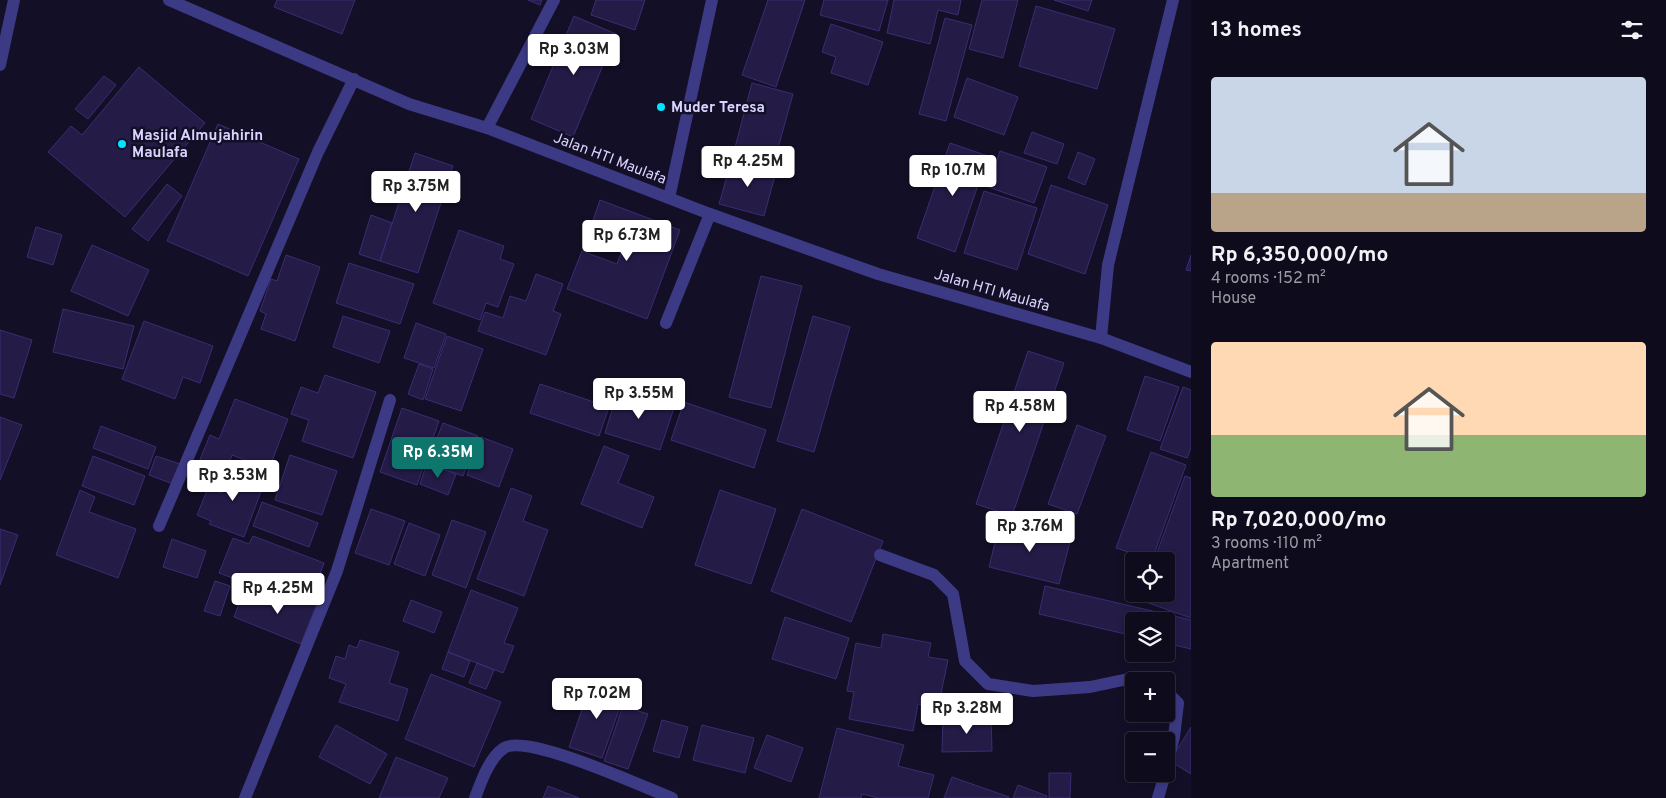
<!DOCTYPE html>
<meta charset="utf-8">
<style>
body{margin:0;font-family:Overpass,sans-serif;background:#1c1929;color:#f1f3f6;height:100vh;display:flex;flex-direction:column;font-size:19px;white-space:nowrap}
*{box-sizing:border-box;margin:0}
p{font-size:16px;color:#9b9ba3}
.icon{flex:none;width:28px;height:28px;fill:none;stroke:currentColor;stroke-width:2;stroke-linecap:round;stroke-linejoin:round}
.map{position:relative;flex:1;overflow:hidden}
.sheet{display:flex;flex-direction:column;background:#0e0b1c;width:475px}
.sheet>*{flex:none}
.tools{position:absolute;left:1125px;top:552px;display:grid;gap:10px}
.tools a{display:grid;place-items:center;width:50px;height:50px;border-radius:5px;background:#0e0b1c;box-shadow:0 2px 8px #0003,0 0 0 1px #2e2b3b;font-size:25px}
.price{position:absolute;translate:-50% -42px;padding:0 11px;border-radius:5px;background:#fff;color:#222;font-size:16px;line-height:32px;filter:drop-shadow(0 1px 2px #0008)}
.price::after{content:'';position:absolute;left:50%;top:30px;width:15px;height:11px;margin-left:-8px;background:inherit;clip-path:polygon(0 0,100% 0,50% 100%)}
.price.current{background:#0f766e;color:#fff}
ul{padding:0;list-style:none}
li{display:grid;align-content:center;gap:10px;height:265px;padding:0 20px}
li span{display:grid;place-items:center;height:155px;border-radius:5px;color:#555}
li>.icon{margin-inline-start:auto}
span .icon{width:90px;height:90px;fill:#fffc;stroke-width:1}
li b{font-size:21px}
h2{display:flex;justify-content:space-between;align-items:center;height:60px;padding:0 20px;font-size:21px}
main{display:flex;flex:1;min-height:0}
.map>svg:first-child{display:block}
.building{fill:#241b47;stroke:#3b2d73}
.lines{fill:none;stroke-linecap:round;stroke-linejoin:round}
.service{stroke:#3d3a85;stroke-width:12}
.minor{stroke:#3d3a85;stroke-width:12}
.tertiary{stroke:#3d3a85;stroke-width:12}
.poi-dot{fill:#00e5ff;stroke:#130f26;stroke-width:2}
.labels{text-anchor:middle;stroke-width:5;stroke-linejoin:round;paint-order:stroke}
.poi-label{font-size:15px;font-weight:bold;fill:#d9d4ff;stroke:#130f26;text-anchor:start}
.street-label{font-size:15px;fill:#d9d4ff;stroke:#130f26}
</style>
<main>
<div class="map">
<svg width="1191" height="798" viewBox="0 0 1191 798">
<rect width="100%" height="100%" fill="#130f26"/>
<path class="building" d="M 277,0 L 355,0 L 342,34 L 274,7 Z
M 528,0 L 542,0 L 540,5 Z
M 596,0 L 645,0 L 635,30 L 591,15 Z
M 768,0 L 805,0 L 776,87 L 742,75 Z
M 824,0 L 888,0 L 879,31 L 820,15 Z
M 894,0 L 961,0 L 958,15 L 938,10 L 930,44 L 887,33 Z
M 982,0 L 1018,0 L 1003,58 L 969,49 Z
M 1054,0 L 1092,0 L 1088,11 Z
M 1036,6 L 1115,29 L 1097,89 L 1019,66 Z
M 574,16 L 616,34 L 573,137 L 531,119 Z
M 945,18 L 972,25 L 946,121 L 919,114 Z
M 831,24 L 883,42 L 868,85 L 831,73 L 836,57 L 822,52 Z
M 139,67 L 205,123 L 125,217 L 48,152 L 71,126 L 82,135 Z
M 104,76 L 116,85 L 88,119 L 75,109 Z
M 967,78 L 1018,97 L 1004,135 L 954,117 Z
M 752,83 L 793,94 L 772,170 L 732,159 Z
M 218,124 L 299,159 L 248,276 L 167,241 Z
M 1032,132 L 1064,144 L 1057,164 L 1024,153 Z
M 950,143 L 988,156 L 955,252 L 917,238 Z
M 1000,151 L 1047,167 L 1034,203 L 988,187 Z
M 1078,152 L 1095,159 L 1085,185 L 1068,178 Z
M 415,153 L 453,166 L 418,273 L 380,261 Z
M 732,159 L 776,172 L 764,216 L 719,204 Z
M 167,184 L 182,196 L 148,241 L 132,229 Z
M 1051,185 L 1108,205 L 1085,274 L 1028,254 Z
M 984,191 L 1037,208 L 1017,270 L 964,253 Z
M 600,200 L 680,230 L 647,319 L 567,289 L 582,251 L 617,264 L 627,236 L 592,223 Z
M 371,215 L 392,223 L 380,261 L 359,254 Z
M 36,227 L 62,235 L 53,265 L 27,257 Z
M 459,230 L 504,246 L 500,259 L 514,264 L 498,307 L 486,303 L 480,320 L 433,303 Z
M 92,245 L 149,270 L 128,316 L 71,291 Z
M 286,255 L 320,267 L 295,341 L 261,329 L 266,314 L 260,311 L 271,279 L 277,281 Z
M 1191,255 L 1191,271 L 1186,270 Z
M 349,263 L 414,284 L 400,324 L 336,303 Z
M 536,274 L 563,284 L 553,311 L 561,314 L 546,355 L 478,331 L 485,312 L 503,318 L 510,296 L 526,301 Z
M 761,276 L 802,286 L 771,408 L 729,397 Z
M 63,309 L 134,326 L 123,369 L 53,352 Z
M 343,316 L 390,331 L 379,363 L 333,347 Z
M 813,316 L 850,327 L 814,452 L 777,441 Z
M 144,321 L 213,346 L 200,383 L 183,377 L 175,399 L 122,379 Z
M 416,323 L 446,334 L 434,368 L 404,358 Z
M 0,330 L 32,340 L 14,398 L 0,394 Z
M 447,336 L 483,349 L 461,411 L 425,399 Z
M 1028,351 L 1064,363 L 1012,516 L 976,504 Z
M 419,364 L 433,369 L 423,400 L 408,394 Z
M 325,375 L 376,392 L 353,458 L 302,441 L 309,420 L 291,414 L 301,387 L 318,393 Z
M 1145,376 L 1179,387 L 1160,441 L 1127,430 Z
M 540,384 L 609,407 L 599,436 L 530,413 Z
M 1183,387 L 1191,390 L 1191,448 L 1187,458 L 1160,449 Z
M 618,391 L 674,408 L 660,450 L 605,433 Z
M 235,399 L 288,419 L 269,469 L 232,455 L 222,482 L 195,472 L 210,435 L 219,439 Z
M 684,402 L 766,430 L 754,468 L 671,440 Z
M 402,408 L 439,421 L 417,485 L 380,472 Z
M 0,417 L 22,425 L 0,480 Z
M 443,423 L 478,436 L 463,476 L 427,463 Z
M 1077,425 L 1106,436 L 1077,514 L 1048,504 Z
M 101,426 L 156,447 L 148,469 L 93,448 Z
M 481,437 L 513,449 L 499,487 L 467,475 Z
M 604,446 L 629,456 L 618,483 L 654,497 L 642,528 L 581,504 Z
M 1151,452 L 1186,465 L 1152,560 L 1116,548 Z
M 290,455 L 337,471 L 322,515 L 275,500 Z
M 93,456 L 145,476 L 134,505 L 82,486 Z
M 156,456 L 180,464 L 173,484 L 149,475 Z
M 427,463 L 456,474 L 448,495 L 420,484 Z
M 232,465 L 266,478 L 244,537 L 209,524 L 211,521 L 197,515 L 208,488 L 221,493 Z
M 1185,476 L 1191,478 L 1191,618 L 1140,600 L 1142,594 L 1166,594 L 1166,561 L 1154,561 Z
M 511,488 L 532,496 L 523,521 L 548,530 L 524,596 L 477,579 Z
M 80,490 L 95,497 L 89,512 L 136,529 L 118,578 L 56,555 Z
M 720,490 L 776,509 L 751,584 L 695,565 Z
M 262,502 L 318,523 L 309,547 L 253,526 Z
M 371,509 L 405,521 L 389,565 L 355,553 Z
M 802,509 L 883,541 L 851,622 L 771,591 Z
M 452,520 L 486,532 L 466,588 L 432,575 Z
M 1000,522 L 1071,538 L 1059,584 L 989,567 Z
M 409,523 L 440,535 L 425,576 L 394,564 Z
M 0,529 L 18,535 L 0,585 Z
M 253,536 L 324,563 L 314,590 L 280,577 L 272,598 L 236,584 L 238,580 L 219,573 L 233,538 L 249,544 Z
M 172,539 L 206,551 L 197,578 L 163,567 Z
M 215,581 L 230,586 L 220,616 L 204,611 Z
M 1045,586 L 1191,620 L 1191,649 L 1166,643 L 1166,621 L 1134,621 L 1134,636 L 1039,614 Z
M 471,590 L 518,608 L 504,643 L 514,646 L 503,673 L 448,652 Z
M 285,591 L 317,603 L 301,644 L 234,617 L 243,593 L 279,607 Z
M 411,600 L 442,612 L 434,633 L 403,621 Z
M 785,617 L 849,638 L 836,679 L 772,659 Z
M 883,634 L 931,643 L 928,657 L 948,660 L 938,708 L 918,704 L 913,731 L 849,719 L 854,692 L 847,691 L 856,643 L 881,648 Z
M 360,640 L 399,652 L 389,683 L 408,689 L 398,721 L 339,702 L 346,684 L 329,678 L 336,656 L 345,659 L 349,645 L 357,648 Z
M 448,652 L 470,661 L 464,677 L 442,669 Z
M 477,663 L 494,670 L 486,689 L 469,683 Z
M 431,674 L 501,702 L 474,767 L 405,739 Z
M 592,681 L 625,693 L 602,758 L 569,747 Z
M 623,706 L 648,714 L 628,769 L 604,761 Z
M 991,717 L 992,751 L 942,752 L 943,718 Z
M 662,720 L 688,727 L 679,758 L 653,751 Z
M 336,725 L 387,754 L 370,784 L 319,757 Z
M 702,725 L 754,738 L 745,773 L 693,760 Z
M 1191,727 L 1191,774 L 1170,761 Z
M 837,728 L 904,745 L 898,766 L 934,775 L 928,798 L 879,798 L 862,794 L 861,798 L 819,798 Z
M 767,735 L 803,748 L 791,782 L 754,768 Z
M 396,757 L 448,778 L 439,798 L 379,798 Z
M 1049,773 L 1071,773 L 1070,798 L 1049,798 Z
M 952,777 L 1009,797 L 1009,798 L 944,798 Z
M 1018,785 L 1047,796 L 1046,798 L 1013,798 Z
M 548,786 L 579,798 L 543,798 Z"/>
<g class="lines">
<path class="service" d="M 669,198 L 712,0
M 666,323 L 710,214"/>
<path class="minor" d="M 0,65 L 14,0
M 487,128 L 554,0
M 1101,338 L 1108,265 L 1173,0
M 159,526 L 318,152 L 354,79
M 880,555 L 934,575 L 953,594 L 965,661 L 988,684 L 1033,691 L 1090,687 L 1128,679 L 1140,681
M 1166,691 L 1178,703 L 1174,737 L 1166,768
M 245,798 L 337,571 L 390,400
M 475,798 C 481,782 489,758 504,748 C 527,733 643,787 672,798
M 1158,798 L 1165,774"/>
<path class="tertiary" d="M 169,0 L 409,104 L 487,128 L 710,214 L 878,274 L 1101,338 L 1191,372"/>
</g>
<g class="poi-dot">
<circle cx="661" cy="107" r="5"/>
<circle cx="122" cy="144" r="5"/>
</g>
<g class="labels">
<g class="poi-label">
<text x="671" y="112">Muder Teresa</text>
<text x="132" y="140">Masjid Almujahirin<tspan x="132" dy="17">Maulafa</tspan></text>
</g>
<g class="street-label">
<text transform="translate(610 158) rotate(21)" y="5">Jalan HTI Maulafa</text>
<text transform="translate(992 290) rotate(16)" y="5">Jalan HTI Maulafa</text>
</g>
</g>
</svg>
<div class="tools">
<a><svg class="icon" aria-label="locate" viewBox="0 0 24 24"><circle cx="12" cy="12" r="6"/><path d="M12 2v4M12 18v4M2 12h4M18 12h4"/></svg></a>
<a><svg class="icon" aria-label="layers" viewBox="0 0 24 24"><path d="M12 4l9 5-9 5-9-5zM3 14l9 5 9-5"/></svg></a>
<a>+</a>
<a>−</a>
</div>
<b class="price" style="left:574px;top:76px">Rp 3.03M</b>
<b class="price" style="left:748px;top:188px">Rp 4.25M</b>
<b class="price" style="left:953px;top:197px">Rp 10.7M</b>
<b class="price" style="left:416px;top:213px">Rp 3.75M</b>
<b class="price" style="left:627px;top:262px">Rp 6.73M</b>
<b class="price" style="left:639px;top:420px">Rp 3.55M</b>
<b class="price" style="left:1020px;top:433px">Rp 4.58M</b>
<b class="price current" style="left:438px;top:479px">Rp 6.35M</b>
<b class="price" style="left:233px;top:502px">Rp 3.53M</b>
<b class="price" style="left:1030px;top:553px">Rp 3.76M</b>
<b class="price" style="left:278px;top:615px">Rp 4.25M</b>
<b class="price" style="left:597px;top:720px">Rp 7.02M</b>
<b class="price" style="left:967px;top:735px">Rp 3.28M</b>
</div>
<section class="sheet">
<h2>13 homes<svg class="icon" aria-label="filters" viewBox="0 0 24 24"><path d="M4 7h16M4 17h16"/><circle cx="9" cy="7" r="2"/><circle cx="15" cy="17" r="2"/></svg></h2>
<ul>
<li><span style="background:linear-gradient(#c9d6e8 75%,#b9a48a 0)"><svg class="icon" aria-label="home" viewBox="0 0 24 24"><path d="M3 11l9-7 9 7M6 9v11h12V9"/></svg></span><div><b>Rp 6,350,000/mo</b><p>4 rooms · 152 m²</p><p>House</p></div></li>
<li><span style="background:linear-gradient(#ffd9b3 60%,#8fb573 0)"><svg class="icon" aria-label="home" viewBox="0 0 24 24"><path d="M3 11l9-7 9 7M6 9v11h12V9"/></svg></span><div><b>Rp 7,020,000/mo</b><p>3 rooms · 110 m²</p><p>Apartment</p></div></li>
</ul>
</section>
</main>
